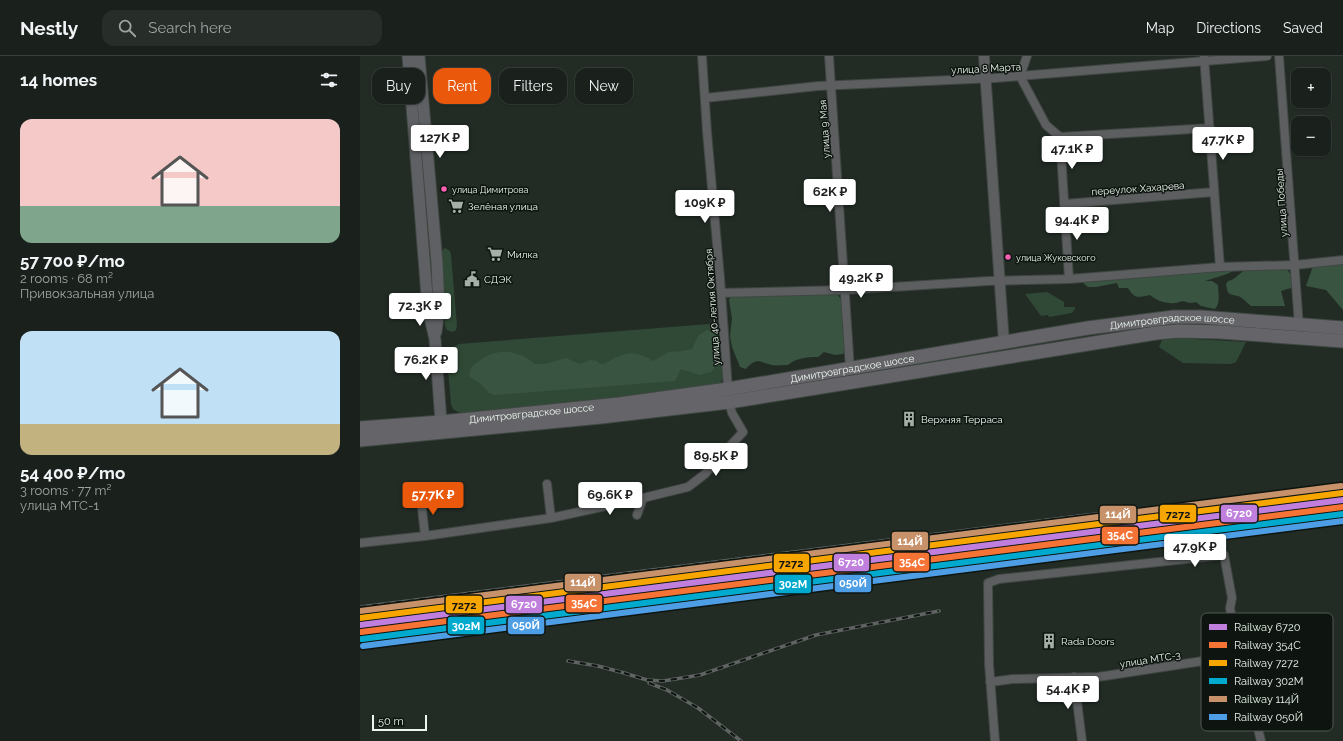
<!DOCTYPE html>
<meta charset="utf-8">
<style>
body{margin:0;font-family:Raleway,sans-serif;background:#272e29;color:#f1f3f6;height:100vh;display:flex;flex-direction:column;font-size:15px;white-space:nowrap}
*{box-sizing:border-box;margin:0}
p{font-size:13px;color:#9fa3a3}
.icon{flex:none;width:22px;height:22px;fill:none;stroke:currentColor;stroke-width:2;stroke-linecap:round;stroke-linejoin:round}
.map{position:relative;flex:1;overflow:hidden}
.side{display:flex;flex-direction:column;background:#1a211c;width:360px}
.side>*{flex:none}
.guide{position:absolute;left:12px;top:12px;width:380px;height:36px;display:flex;gap:8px}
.fabs{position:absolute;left:931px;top:12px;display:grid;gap:8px}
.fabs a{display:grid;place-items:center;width:40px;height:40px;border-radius:8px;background:#1a211c;box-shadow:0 1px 3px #0004,0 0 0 1px #383e3b;font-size:20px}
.scale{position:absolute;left:12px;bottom:10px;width:55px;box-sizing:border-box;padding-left:4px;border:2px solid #ebf6ed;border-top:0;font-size:11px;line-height:14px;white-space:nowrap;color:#ebf6ed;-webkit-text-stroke:3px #0e1510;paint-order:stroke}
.price{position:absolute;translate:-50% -34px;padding:0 9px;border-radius:4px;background:#fff;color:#222;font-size:13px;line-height:26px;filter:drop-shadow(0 1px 2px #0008)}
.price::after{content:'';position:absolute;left:50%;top:24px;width:12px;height:9px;margin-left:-6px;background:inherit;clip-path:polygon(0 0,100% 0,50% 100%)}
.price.active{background:#ea580c;color:#fff}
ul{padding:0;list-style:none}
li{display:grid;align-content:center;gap:8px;height:212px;padding:0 20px}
li span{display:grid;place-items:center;height:124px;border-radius:12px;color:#555}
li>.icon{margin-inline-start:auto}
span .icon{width:72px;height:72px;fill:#fffc;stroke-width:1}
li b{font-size:17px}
h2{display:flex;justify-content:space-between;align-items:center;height:48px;padding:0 20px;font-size:17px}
.tag{padding:0 14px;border-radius:12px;background:#1a211c;box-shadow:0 1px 3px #0004,0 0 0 1px #383e3b;font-size:14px;line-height:36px}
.tag.active{background:#ea580c;color:#fff}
header{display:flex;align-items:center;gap:24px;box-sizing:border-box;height:56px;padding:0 20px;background:#1a211c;border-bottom:1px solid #383e3b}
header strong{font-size:19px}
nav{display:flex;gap:22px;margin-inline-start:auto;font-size:14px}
.search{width:280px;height:36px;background:#272e29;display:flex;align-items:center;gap:10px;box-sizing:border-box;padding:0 14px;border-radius:12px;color:#9fa3a3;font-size:15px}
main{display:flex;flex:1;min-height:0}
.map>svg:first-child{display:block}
.green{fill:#304936}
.forest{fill:#395440}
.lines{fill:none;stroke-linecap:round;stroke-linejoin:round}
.minor-casing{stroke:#3f4742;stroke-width:10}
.tertiary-casing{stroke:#3f4742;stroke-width:12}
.secondary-casing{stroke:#3f4742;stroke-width:13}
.trunk-casing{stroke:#3f4742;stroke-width:15}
.minor{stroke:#5d5e60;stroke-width:8}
.tertiary{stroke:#5d5e60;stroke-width:10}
.secondary{stroke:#5f6063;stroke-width:11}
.trunk{stroke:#656569;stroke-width:13}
.rail-casing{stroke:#5f6362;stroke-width:3.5}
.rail{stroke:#0e1510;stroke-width:2;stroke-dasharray:6;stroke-linecap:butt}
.rail-1-casing{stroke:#0e1510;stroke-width:9}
.rail-2-casing{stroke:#0e1510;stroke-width:9}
.rail-3-casing{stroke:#0e1510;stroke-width:9}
.rail-4-casing{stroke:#0e1510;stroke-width:9}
.rail-5-casing{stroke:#0e1510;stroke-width:9}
.rail-6-casing{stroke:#0e1510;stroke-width:9}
.rail-1{stroke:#c07fdc;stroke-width:6}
.rail-2{stroke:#f57335;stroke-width:6}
.rail-3{stroke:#f7a600;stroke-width:6}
.rail-4{stroke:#00a9ce;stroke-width:6}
.rail-5{stroke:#c7916a;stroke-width:6}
.rail-6{stroke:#4d9ee5;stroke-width:6}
.bus-dot{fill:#f860b3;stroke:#0e1510;stroke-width:1.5}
.labels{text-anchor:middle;stroke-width:3;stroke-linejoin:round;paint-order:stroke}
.bus-label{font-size:9px;fill:#ebf6ed;stroke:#0e1510;text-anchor:start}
.street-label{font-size:10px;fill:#ebf6ed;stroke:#0e1510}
.poi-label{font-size:10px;fill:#ebf6ed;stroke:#0e1510;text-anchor:start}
.key{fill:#0e1510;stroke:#505852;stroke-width:1}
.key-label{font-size:11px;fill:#ebf6ed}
.line-badge{stroke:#0e1510;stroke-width:1.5}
.badge-label{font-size:11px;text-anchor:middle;font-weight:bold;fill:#fff}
.pale-badge-label{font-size:11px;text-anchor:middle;font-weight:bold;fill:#111}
</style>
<header>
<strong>Nestly</strong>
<div class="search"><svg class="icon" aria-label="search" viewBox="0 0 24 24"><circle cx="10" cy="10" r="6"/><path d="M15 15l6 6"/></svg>Search here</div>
<nav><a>Map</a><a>Directions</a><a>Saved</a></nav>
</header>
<main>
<section class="side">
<h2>14 homes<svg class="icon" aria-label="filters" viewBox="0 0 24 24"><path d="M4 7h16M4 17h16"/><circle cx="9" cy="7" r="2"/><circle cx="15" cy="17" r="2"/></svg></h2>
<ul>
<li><span style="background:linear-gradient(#f6c9c9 70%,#7fa58c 0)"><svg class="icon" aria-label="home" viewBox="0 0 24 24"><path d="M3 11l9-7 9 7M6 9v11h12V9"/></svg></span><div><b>57 700 ₽/mo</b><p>2 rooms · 68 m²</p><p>Привокзальная улица</p></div></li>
<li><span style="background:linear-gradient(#bfe0f5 75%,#c2b280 0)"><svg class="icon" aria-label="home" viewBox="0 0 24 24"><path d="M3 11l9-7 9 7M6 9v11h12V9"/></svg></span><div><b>54 400 ₽/mo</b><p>3 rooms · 77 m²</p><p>улица МТС-1</p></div></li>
</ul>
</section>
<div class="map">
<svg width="983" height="685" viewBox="0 0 983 685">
<rect width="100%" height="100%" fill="#222c25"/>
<path class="green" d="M 85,192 L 90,195 L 91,199 L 97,270 L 96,274 L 92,276 L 87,274 L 85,270 L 80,200 L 81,196 Z
M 687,236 L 704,246 L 704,251 L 715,251 L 715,253 L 712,257 L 689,261 L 688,259 L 681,260 L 665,238 Z
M 349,268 C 355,269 358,271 360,277 L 363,318 L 361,328 L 350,332 L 103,359 L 93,353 L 91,348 L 87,302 L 90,293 L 99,288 Z
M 817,282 L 886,286 L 876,306 L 871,308 L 823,307 L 799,291 L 802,284 Z"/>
<path class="forest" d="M 983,206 L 983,254 L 966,234 L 946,230 L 953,210 Z
M 924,209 L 931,219 L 931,232 L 921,235 L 925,250 L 891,250 C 887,247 882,241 878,240 C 868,238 868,239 866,228 L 868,225 C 876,224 878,217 886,214 C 897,210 912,210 924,209 Z
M 873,213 L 873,215 L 867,218 L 845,225 L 852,225 L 858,229 C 858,237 861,246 855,253 L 841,250 L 836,246 C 828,248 829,246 822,245 C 812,250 798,246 790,239 C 779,241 775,244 768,232 L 759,232 L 757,227 L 736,231 L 728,231 L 722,226 Z
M 398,232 L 415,232 L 440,239 L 450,239 L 475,235 L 483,246 L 482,270 L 488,288 L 486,294 L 483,298 L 475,299 L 464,296 L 458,301 C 447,301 436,302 428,309 C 422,309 417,310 412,309 C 400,306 396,301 386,313 L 380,311 L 372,291 L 370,280 L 372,263 L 369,244 L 372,237 L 375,235 Z
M 347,274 L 355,277 L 360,291 L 358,308 L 351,316 L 339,319 L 321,313 L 315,325 L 134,339 L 129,337 L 122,329 L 109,320 C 110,318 110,313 112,311 C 114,308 119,305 122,303 C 139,291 160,295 175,308 L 185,308 L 206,302 L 220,308 L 230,304 L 237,305 L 240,308 L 244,308 C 263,297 272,292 293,305 L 309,296 L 323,295 L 332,293 L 338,280 Z"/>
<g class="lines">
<g class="minor-casing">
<path id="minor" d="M 342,0 L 347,76 L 360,222 L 368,333
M 469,0 L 490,313
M 667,0 L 660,20 L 686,69 L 700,81 L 709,223
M 844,0 L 860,211
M 919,0 L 939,270
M 345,42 L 458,30 L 635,22 L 907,0
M 700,81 L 850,72
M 704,148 L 854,136
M 361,237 L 485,234 L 628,225 L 709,223 L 860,211 L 935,209 L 983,204
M 187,428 L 191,462
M 61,443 L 65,480
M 277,459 L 283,442 L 328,431 L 345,418 L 359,402 L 383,376 L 372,357 L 369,346
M 0,487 L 65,480 L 191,462 L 283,442
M 714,621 L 722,685
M 630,626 L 653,623 L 738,621 L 882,599
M 635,685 L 629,608 L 628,527 L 639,523 L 864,499 L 872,542 L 870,552 L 877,593 L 882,599 L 890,606 L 897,669 L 901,685"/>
</g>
<g class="tertiary-casing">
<path id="tertiary" d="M 624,0 L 644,287"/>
</g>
<g class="secondary-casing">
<path id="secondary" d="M 48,0 L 68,253 L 75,283 L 81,366
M 59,0 L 77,207 L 79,253 L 76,276"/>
</g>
<g class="trunk-casing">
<g id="trunk">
<path id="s1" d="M 0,372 L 81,366 L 259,348 L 368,333 L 728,272 L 814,261 L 841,261 L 983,272"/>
<path d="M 0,384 L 241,361 L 369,346 L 796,277 L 818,275 L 860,276 L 983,285"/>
</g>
</g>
<use href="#minor" class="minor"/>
<use href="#tertiary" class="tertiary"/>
<use href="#secondary" class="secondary"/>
<use href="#trunk" class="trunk"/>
<g class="rail-casing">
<path id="rail" d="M 0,551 L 719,460 L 983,430
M 208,605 L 238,610 L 268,618
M 264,617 L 287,624 L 303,625 L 340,619 L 456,579 L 579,555
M 289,627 L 307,634 L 338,652 L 381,685"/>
</g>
<use href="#rail" class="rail"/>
<g class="rail-1-casing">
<path id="rail-1" d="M 0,569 L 983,444"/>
</g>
<g class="rail-2-casing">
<path id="rail-2" d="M 1,576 L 983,451"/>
</g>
<g class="rail-3-casing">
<path id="rail-3" d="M 0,562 L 982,437"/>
</g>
<g class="rail-4-casing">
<path id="rail-4" d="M 2,583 L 983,458"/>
</g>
<g class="rail-5-casing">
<path id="rail-5" d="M 0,555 L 981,430"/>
</g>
<g class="rail-6-casing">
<path id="rail-6" d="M 3,590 L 983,465"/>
</g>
<use href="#rail-1" class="rail-1"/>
<use href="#rail-2" class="rail-2"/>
<use href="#rail-3" class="rail-3"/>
<use href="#rail-4" class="rail-4"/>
<use href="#rail-5" class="rail-5"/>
<use href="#rail-6" class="rail-6"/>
</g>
<defs>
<g id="supermarket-bare" transform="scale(1.2)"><path d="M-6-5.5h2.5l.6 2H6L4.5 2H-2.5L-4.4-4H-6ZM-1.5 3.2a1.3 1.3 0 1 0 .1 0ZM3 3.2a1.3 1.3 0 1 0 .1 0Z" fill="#a5afa7" stroke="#0e1510" stroke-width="2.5" paint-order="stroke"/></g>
<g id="civic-bare" transform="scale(1.2)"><path d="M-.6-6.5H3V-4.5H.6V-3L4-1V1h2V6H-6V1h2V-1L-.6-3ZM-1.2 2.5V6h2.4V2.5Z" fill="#a5afa7" stroke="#0e1510" stroke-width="2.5" paint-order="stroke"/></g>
<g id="building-bare" transform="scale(1.2)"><path d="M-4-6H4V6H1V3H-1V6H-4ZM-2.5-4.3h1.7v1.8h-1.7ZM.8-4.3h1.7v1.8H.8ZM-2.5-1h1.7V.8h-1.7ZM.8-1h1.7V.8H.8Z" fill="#a5afa7" stroke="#0e1510" stroke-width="2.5" paint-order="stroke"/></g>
</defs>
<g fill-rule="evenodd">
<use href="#supermarket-bare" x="96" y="150"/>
<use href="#supermarket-bare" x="135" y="198"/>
<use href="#civic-bare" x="112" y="223"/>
<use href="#building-bare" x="549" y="363"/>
<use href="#building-bare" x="689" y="585"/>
</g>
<g class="bus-dot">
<circle cx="84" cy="133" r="3.5"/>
<circle cx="648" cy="201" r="3.5"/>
</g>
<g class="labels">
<g class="bus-label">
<text x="92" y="137">улица Димитрова</text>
<text x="656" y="205">улица Жуковского</text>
</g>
<g class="street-label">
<text transform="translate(626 12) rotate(-3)" y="4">улица 8 Марта</text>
<text transform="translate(464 73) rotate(-94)" y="4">улица 9 Мая</text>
<text transform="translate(778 132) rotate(-4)" y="4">переулок Хахарева</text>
<text transform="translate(921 147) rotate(-94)" y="4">улица Победы</text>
<text transform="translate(352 251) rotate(-94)" y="4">улица 40-летия Октября</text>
<text dy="4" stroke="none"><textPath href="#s1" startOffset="820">Димитровградское шоссе</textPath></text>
<text dy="4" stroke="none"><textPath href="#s1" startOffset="496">Димитровградское шоссе</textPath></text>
<text dy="4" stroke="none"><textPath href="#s1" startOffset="172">Димитровградское шоссе</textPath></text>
<text transform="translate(790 603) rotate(-9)" y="4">улица МТС-3</text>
</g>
<g class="poi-label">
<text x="108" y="154">Зелёная улица</text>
<text x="147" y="202">Милка</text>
<text x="124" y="227">СДЭК</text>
<text x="561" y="367">Верхняя Терраса</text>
<text x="701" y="589">Rada Doors</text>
</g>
</g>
<rect x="841" y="557" width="132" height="118" rx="6" class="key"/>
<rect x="849" y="568" width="18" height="6" fill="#c07fdc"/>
<rect x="849" y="586" width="18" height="6" fill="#f57335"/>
<rect x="849" y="604" width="18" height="6" fill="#f7a600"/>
<rect x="849" y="622" width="18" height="6" fill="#00a9ce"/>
<rect x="849" y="640" width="18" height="6" fill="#c7916a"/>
<rect x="849" y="658" width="18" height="6" fill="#4d9ee5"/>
<g class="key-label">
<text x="874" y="575">Railway 6720</text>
<text x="874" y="593">Railway 354С</text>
<text x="874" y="611">Railway 7272</text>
<text x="874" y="629">Railway 302М</text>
<text x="874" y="647">Railway 114Й</text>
<text x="874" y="665">Railway 050Й</text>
</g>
<g class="line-badge">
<rect x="860" y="448" width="38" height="19" rx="4" fill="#c07fdc"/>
<rect x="799" y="448" width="38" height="19" rx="4" fill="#f7a600"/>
<rect x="739" y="449" width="38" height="19" rx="4" fill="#c7916a"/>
<rect x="741" y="470" width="38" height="19" rx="4" fill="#f57335"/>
<rect x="531" y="475" width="38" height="20" rx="4" fill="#c7916a"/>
<rect x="533" y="496" width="37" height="20" rx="4" fill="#f57335"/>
<rect x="473" y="497" width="37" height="19" rx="4" fill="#c07fdc"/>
<rect x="413" y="497" width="37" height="20" rx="4" fill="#f7a600"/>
<rect x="204" y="517" width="38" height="19" rx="4" fill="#c7916a"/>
<rect x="474" y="518" width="38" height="19" rx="4" fill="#4d9ee5"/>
<rect x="414" y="518" width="38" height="20" rx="4" fill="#00a9ce"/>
<rect x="205" y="538" width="38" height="19" rx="4" fill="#f57335"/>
<rect x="145" y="539" width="38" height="19" rx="4" fill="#c07fdc"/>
<rect x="85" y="539" width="38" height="19" rx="4" fill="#f7a600"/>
<rect x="147" y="560" width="38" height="19" rx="4" fill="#4d9ee5"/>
<rect x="87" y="560" width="38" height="19" rx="4" fill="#00a9ce"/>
</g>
<g class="badge-label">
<text x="879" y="461">6720</text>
<text x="758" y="462">114Й</text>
<text x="760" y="483">354С</text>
<text x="550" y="489">114Й</text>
<text x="552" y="510">354С</text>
<text x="491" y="510">6720</text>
<text x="223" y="530">114Й</text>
<text x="493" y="531">050Й</text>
<text x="433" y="532">302М</text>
<text x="224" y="551">354С</text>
<text x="164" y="552">6720</text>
<text x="166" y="573">050Й</text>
<text x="106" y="574">302М</text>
</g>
<g class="pale-badge-label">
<text x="818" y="462">7272</text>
<text x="431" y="511">7272</text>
<text x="104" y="553">7272</text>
</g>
</svg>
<div class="fabs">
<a>+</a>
<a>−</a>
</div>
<div class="scale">50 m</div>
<b class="price" style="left:80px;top:103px">127K ₽</b>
<b class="price" style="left:863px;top:105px">47.7K ₽</b>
<b class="price" style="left:712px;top:114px">47.1K ₽</b>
<b class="price" style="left:470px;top:157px">62K ₽</b>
<b class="price" style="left:345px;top:168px">109K ₽</b>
<b class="price" style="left:717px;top:185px">94.4K ₽</b>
<b class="price" style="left:501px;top:243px">49.2K ₽</b>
<b class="price" style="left:60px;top:271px">72.3K ₽</b>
<b class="price" style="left:66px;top:325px">76.2K ₽</b>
<b class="price" style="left:356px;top:421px">89.5K ₽</b>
<b class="price active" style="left:73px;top:460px">57.7K ₽</b>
<b class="price" style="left:250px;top:460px">69.6K ₽</b>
<b class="price" style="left:835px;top:512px">47.9K ₽</b>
<b class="price" style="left:708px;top:654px">54.4K ₽</b>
<div class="guide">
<a class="tag">Buy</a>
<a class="tag active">Rent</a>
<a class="tag">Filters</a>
<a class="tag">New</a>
</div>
</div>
</main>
